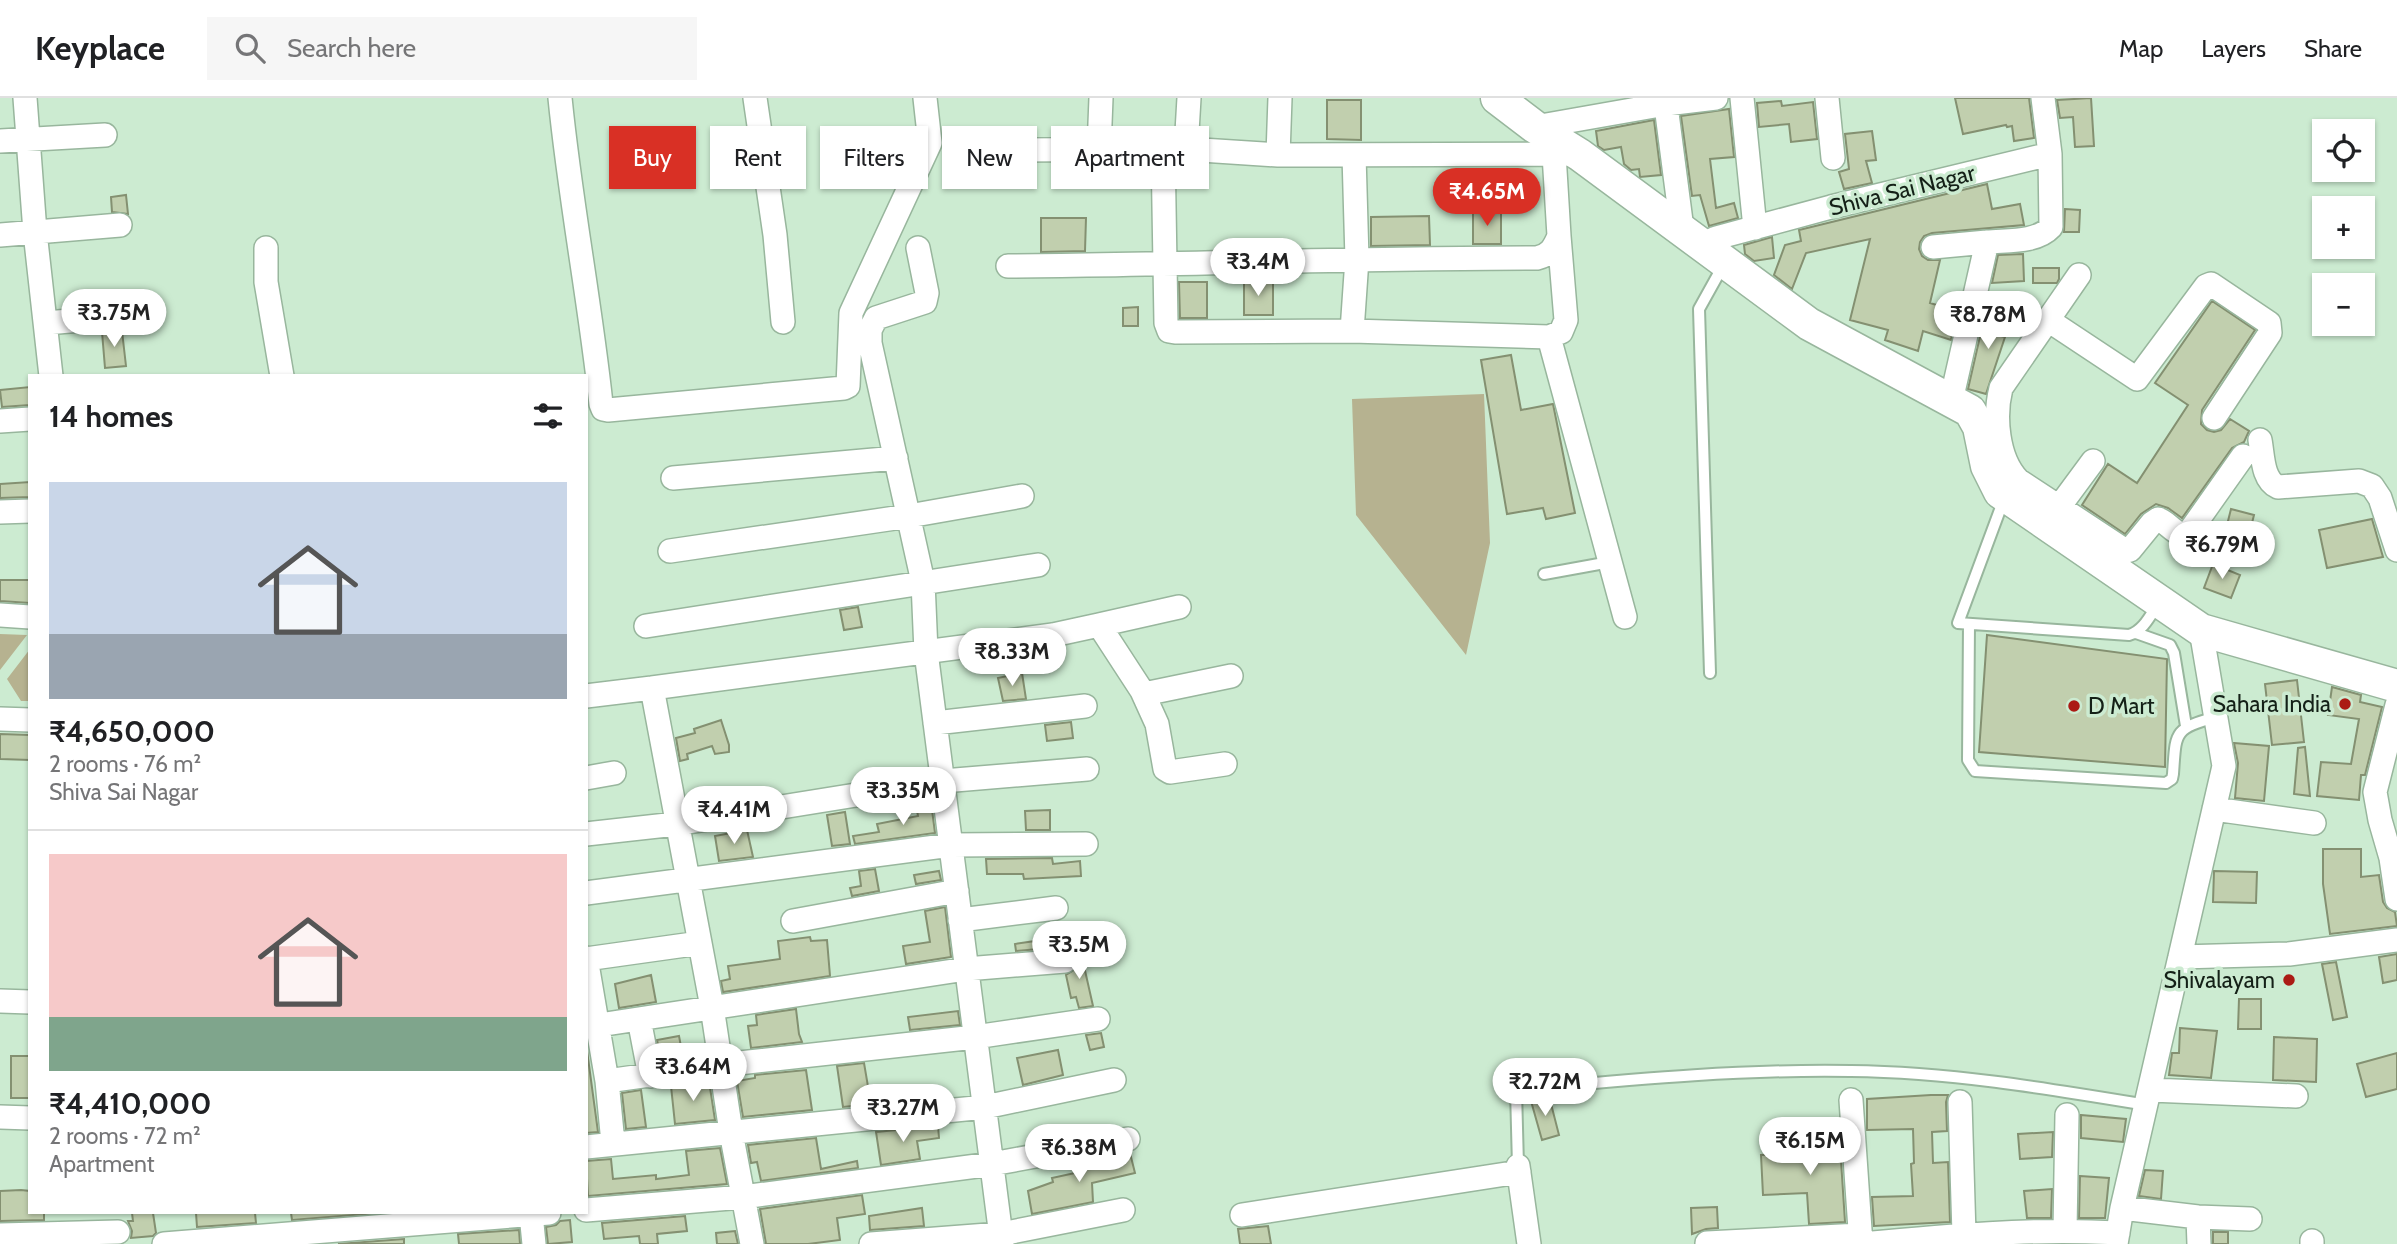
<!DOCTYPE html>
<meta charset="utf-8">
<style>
body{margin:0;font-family:Cabin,sans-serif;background:#f6f6f6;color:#202124;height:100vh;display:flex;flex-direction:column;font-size:26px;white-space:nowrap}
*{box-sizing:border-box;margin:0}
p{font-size:23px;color:#757577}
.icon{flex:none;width:38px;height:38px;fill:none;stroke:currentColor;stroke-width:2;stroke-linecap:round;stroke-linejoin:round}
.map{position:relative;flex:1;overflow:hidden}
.drawer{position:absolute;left:28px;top:276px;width:560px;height:840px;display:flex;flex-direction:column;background:#fff;border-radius:0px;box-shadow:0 2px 5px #0004}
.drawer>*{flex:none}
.top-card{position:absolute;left:609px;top:28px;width:665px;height:63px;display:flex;gap:14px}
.controls{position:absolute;left:2312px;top:21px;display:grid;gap:14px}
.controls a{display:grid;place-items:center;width:63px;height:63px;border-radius:0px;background:#fff;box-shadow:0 2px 5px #0004;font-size:35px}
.price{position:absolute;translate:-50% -60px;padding:0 16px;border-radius:24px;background:#fff;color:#222;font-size:23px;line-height:46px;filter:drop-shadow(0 2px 4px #0008)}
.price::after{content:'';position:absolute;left:50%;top:42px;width:21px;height:16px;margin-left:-10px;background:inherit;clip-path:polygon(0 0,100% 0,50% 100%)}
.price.on{background:#d93025;color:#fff}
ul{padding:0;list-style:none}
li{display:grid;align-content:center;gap:14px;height:371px;padding:0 21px}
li+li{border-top:2px solid #e0e0e0}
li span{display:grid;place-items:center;height:217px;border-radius:0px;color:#555}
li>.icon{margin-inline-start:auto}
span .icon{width:126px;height:126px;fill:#fffc;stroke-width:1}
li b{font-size:30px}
h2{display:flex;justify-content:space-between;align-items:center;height:84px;padding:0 21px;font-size:30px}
.chip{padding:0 24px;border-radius:0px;background:#fff;box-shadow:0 2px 5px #0004;font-size:24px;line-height:63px}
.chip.on{background:#d93025;color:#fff}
header{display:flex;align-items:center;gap:42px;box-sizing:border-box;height:98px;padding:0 35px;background:#fff;border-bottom:2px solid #e0e0e0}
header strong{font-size:33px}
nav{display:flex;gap:38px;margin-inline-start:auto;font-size:24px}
.search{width:490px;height:63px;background:#f6f6f6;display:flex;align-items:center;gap:18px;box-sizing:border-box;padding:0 24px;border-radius:0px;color:#757577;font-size:26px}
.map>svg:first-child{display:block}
.green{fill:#b6b290}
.building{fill:#c1cfae;stroke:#849071;stroke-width:2}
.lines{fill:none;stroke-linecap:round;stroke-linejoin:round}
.lane-casing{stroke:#98b69d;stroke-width:14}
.street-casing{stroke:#98b69d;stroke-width:26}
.secondary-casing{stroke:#98b69d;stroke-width:35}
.lane{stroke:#fff;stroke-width:10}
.street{stroke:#fff;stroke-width:23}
.secondary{stroke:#fff;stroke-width:32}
.poi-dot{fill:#ab1a14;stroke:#ccebd1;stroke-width:2.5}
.labels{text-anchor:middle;stroke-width:7;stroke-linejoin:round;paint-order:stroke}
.street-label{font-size:23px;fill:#142017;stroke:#ccebd1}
.poi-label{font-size:23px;fill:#142017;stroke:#ccebd1;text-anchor:end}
</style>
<header>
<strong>Keyplace</strong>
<div class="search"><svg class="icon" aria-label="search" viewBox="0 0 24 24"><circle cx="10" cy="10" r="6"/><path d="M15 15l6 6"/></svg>Search here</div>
<nav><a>Map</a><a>Layers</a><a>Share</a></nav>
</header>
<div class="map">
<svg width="2397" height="1146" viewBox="0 0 2397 1146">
<rect width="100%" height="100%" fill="#ccebd1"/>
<path class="green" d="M 1484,296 L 1490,445 L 1466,557 L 1356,417 L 1352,301 Z
M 0,536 L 27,537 L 0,572 Z
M 30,551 L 30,603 L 21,603 L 7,581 Z"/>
<path class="building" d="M 1955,0 L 2029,0 L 2034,40 L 2014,43 L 2012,28 L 2007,29 L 2006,27 L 1963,36 Z
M 2091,0 L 2094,48 L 2075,49 L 2073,19 L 2060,20 L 2057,2 Z
M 1327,2 L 1361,2 L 1361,42 L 1327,41 Z
M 1781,3 L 1782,8 L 1813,4 L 1817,41 L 1791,44 L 1789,26 L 1759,29 L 1757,5 Z
M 1729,11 L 1734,59 L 1710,61 L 1716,110 L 1734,105 L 1738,120 L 1709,128 L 1700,97 L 1692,98 L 1681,18 Z
M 1654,22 L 1661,77 L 1640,79 L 1639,71 L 1631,72 L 1624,66 L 1621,49 L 1604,52 L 1598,48 L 1596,33 Z
M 1872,33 L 1876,62 L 1866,63 L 1872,85 L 1844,91 L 1839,74 L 1849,71 L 1845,36 Z
M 1987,86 L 1992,111 L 2020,106 L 2024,127 L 1932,135 L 1924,138 L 1920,144 L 1919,151 L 1922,158 L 1928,162 L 1940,162 L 1930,205 L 1957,213 L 1951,242 L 1923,233 L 1918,253 L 1885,242 L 1888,232 L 1850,222 L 1870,141 L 1806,155 L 1792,191 L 1774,177 L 1785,147 L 1801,143 L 1799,132 Z
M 126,97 L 128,116 L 112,114 L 111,99 Z
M 2065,111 L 2080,112 L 2079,134 L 2064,134 Z
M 1473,114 L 1501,114 L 1501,146 L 1473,146 Z
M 1429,118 L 1430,147 L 1371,148 L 1371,119 Z
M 1041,120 L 1086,120 L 1085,153 L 1041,154 Z
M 1772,139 L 1774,160 L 1754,163 L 1745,156 L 1744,147 Z
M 2023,156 L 2024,183 L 1992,185 L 1998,157 Z
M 2033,170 L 2059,170 L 2059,181 L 2057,185 L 2033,185 Z
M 1244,182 L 1273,182 L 1273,217 L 1244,217 Z
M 1179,184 L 1207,184 L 1207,220 L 1180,220 Z
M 2212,203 L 2255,232 L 2202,312 L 2201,326 L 2207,332 L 2214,334 L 2221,332 L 2230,321 L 2249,333 L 2244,344 L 2232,350 L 2182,420 L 2168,410 L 2156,406 L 2141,416 L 2125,436 L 2082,407 L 2108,366 L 2137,385 L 2188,307 L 2155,285 Z
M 1992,206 L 2007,212 L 1997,237 L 2005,239 L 1986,296 L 1968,291 L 1984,221 L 1986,222 Z
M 1138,209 L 1138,228 L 1123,228 L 1123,210 Z
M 122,233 L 126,268 L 105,270 L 102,234 Z
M 1511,257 L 1521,312 L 1553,306 L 1575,415 L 1546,421 L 1543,410 L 1507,416 L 1481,262 Z
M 30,289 L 30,307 L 2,309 L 0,292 Z
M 30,384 L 30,399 L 0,400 L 0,386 Z
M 2231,411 L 2254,417 L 2248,441 L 2225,435 Z
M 2372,421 L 2383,459 L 2327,470 L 2319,432 Z
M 2213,466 L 2240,477 L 2231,500 L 2204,490 Z
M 0,482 L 30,482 L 30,505 L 0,503 Z
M 858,509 L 862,529 L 844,532 L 840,512 Z
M 1987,537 L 2167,561 L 2165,669 L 1979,654 Z
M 1022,575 L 1026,601 L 1003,603 L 998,580 Z
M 2297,582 L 2304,644 L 2272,647 L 2265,586 Z
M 2332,589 L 2361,597 L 2360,604 L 2382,609 L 2365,677 L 2361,677 L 2359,702 L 2317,698 L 2321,664 L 2351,666 L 2359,621 L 2328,617 Z
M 721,622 L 729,647 L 729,654 L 715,656 L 712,648 L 687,656 L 688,661 L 680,663 L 676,640 L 695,635 L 694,631 Z
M 1071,624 L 1073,640 L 1047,643 L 1045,627 Z
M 0,636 L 30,637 L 30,662 L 0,661 Z
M 2234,645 L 2269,648 L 2264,703 L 2235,700 L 2238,665 Z
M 2305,649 L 2310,698 L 2294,696 L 2298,650 Z
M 931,704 L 935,735 L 855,746 L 853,738 L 879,734 L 877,726 L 918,718 L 916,707 Z
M 1050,712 L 1050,732 L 1026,732 L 1025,713 Z
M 845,714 L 850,746 L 832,748 L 827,717 Z
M 747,732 L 753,759 L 719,763 L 715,738 Z
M 2323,751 L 2361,751 L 2361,779 L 2379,777 L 2383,804 L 2387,810 L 2395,814 L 2397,828 L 2330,836 L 2323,786 Z
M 1052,760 L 1053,766 L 1080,763 L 1081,778 L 1024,781 L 1023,776 L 987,776 L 986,761 Z
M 875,771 L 879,793 L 852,798 L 850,790 L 861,788 L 859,773 Z
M 939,773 L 941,782 L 916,786 L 914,777 Z
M 2214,773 L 2257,774 L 2256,805 L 2213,804 Z
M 945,809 L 951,859 L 906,866 L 903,848 L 930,844 L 925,813 Z
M 810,839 L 811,843 L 827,842 L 830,878 L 723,894 L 721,883 L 730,881 L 728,868 L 780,861 L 778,843 Z
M 1049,841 L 1050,850 L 1016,853 L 1015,846 Z
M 1079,846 L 1093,908 L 1079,910 L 1076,899 L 1071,900 L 1066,877 L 1077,870 L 1079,861 L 1072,851 L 1060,848 Z
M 2397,856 L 2397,882 L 2383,885 L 2379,859 Z
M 2336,864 L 2347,919 L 2333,922 L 2322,866 Z
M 651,877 L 656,904 L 619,910 L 615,886 Z
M 2239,901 L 2261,901 L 2261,931 L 2238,931 Z
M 796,911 L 799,936 L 802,944 L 751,950 L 748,928 L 757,927 L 756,917 Z
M 958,913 L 960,927 L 910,932 L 908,919 Z
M 2180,930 L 2217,933 L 2211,980 L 2169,977 L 2172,955 L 2179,955 Z
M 1101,935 L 1104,949 L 1090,952 L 1086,937 Z
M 679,938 L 682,954 L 704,952 L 705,955 L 661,961 L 657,942 Z
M 2274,939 L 2317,941 L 2316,984 L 2273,982 Z
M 586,945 L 598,1034 L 586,1035 Z
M 1058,952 L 1063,977 L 1023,987 L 1017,960 Z
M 2397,955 L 2397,991 L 2366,999 L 2357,966 Z
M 11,958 L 30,958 L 30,1000 L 11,1000 Z
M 864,965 L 871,1006 L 843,1009 L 837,968 Z
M 806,972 L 812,1012 L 743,1019 L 737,983 L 755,980 L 755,977 Z
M 709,983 L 715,1022 L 675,1026 L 671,988 Z
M 911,991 L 913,1002 L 873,1006 L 872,999 Z
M 641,992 L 646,1029 L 626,1031 L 622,995 Z
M 1931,997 L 1948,997 L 1946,1004 L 1947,1033 L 1932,1034 L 1933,1065 L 1948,1064 L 1950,1124 L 1874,1128 L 1872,1099 L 1913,1098 L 1911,1066 L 1914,1065 L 1913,1031 L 1867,1032 L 1867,1001 Z
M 1549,998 L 1559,1037 L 1542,1042 L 1531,1003 Z
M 2081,1017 L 2126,1021 L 2123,1044 L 2081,1040 Z
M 938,1028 L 939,1040 L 917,1043 L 920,1061 L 881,1067 L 876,1034 Z
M 1839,1032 L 1845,1124 L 1809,1126 L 1807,1095 L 1763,1097 L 1761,1057 L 1810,1055 L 1809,1033 Z
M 2053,1034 L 2052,1059 L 2020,1061 L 2018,1036 Z
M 816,1040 L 821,1071 L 857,1063 L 858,1070 L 761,1083 L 757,1064 L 751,1065 L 748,1047 Z
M 720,1050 L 727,1086 L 588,1098 L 586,1063 L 611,1061 L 613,1081 L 656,1077 L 656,1081 L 689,1077 L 686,1053 Z
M 1130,1055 L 1135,1075 L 1092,1085 L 1093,1104 L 1032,1116 L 1028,1093 L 1053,1084 L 1052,1080 L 1075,1075 L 1073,1065 L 1087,1063 L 1087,1065 Z
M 2145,1072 L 2163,1073 L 2161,1101 L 2139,1098 Z
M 2080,1078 L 2109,1080 L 2105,1120 L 2079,1120 Z
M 2052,1091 L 2051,1120 L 2027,1120 L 2024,1093 Z
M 21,1092 L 30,1093 L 30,1115 L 44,1115 L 44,1122 L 0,1123 L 0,1093 Z
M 862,1097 L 865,1116 L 837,1120 L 840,1142 L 808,1146 L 766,1146 L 760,1111 Z
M 1717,1109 L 1718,1130 L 1706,1131 L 1692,1136 L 1691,1110 Z
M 922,1110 L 924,1128 L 870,1132 L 869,1118 Z
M 132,1115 L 153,1115 L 156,1135 L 153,1138 L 131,1140 L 132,1133 L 128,1123 L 133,1123 Z
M 196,1115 L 255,1115 L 256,1125 L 197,1129 Z
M 291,1115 L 378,1115 L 292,1122 Z
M 685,1118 L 687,1133 L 657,1136 L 658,1146 L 640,1146 L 639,1138 L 604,1141 L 602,1125 Z
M 570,1122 L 572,1144 L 548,1146 L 546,1129 L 556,1127 L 560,1123 Z
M 1268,1128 L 1271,1146 L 1240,1146 L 1238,1131 Z
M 519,1132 L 520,1146 L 459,1146 L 458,1136 Z
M 735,1133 L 738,1146 L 717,1146 L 716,1135 Z
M 2213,1134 L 2228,1134 L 2228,1146 L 2213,1146 Z
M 404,1141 L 404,1146 L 338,1146 Z"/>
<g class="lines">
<g class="lane-casing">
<path id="lane" d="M 2004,401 L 1958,525 L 2129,537 C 2143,533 2150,518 2158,506
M 1544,476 L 1610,464
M 1969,526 L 1968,662 L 1975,673 L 2166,685 L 2172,681 L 2173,676 C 2176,634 2173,631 2216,619
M 2136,535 L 2170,547 L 2174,555 L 2186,628
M 1710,575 L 1699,211 L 1724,166
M 1518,1068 L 1516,992 C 1627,982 1739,971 1851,973 C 1950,974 2050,991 2147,1007"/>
</g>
<g class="street-casing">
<path id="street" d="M 25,0 L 35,134 L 51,278
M 560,0 C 570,102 590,203 601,306 L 603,311 L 608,312 L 844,290 L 848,288 L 851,215 L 930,45 L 925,0
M 755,0 L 775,137 L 783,224
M 1665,0 L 1682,131
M 1742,0 L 1755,130
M 1827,0 L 1833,60
M 1535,29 L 1666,6 L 1716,0
M 0,43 L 105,37
M 1163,50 L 1166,225 L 1169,233 L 1175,234 L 1352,233 L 1549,239 L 1561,234 L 1566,222 L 1559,138
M 1099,51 L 1101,0
M 1186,51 L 1189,0
M 1016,52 L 1186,51 L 1278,57 L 1566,56
M 1278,57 L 1280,0
M 0,137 L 120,127
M 1987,144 C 2008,142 2036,145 2051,129 L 2050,56 L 2043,0
M 1703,147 L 1716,140 L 1831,109 L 2050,56
M 1933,149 L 1987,144 L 1951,303
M 266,150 L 266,184 L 282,278
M 918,150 L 927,195 L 925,204 L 876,220 L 870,232 L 870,245 L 923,484 L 926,554 L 1002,1146
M 1008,168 C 1184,167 1360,160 1537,160 C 1550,157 1554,150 1559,138 L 1554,56
M 2079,177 L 2001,290 C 1994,318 1997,360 2018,382 L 2126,453 L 2130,452 L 2152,425 L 2158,421 C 2170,425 2177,442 2190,433 L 2243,358
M 2048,222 L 2137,281 L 2206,188 L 2211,186 L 2269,225 L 2270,235 L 2214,320
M 46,225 L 129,218
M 1352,233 L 1357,161 L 1354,57
M 1549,239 L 1625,519
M 0,323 L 30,321
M 2260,342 C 2263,357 2262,382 2278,389 L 2359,383 L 2372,388 L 2380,400 L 2397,452
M 673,380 L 896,360
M 2059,409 L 2093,363
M 0,414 L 30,413
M 670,453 L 909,418 L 1022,398
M 0,517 L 30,519
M 1099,527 L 1179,509
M 646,528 L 1038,467
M 1144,596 L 1231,578
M 586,598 L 652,590
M 2397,607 L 2375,694 L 2380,722 L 2391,760 L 2397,801
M 0,621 L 30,622
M 935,625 L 1085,608
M 586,680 L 614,675
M 2214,711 L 2314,725
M 586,736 L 676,726 L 943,683 L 1087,671
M 586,795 L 951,747 L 1086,746
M 960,822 L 1056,810
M 793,823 L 957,793
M 2180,859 L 2289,856 L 2397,842
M 586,860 L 607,983 L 613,1045
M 586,861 L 700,845
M 0,903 L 30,904
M 639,921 L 650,978
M 586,929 L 966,871 L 1065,863
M 607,983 L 721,967 L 975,939 L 1098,921
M 2151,992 L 2296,998
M 1851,1002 L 1861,1146
M 1960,1004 L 1964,1137
M 0,1019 L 30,1020
M 586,1049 L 985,1009 L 1114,982
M 1518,1068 L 1529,1146
M 2122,1110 L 2198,1119 L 2250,1121
M 586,1112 L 743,1099 L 992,1066 L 1128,1041
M 531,1116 L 534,1146
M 1242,1117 L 1519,1074
M 2198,1119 L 2199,1146
M 2065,1132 L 2067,1017
M 0,1137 L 118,1134
M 2312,1143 L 2312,1146
M 1707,1145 L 1860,1137
M 164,1146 L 549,1115
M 752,1146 L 731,1034 L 712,909 L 652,590 L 1053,537 L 1099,527 L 1142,593 L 1157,626 L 1165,671 L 1170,674 L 1225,666
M 871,1146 L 1001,1136 L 1123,1112
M 1861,1146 C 1946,1138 2032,1130 2118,1135
M 2116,1146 L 2122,1110 L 2224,668 L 2201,532"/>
</g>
<g class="secondary-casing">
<path id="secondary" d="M 1497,0 L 1535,29 L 1580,57 L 1809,226 L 1970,313 L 1979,329 L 1987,368 L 2000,394 L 2201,532 L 2397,588"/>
</g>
<use href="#lane" class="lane"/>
<use href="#street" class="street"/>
<use href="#secondary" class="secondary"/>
</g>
<g class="poi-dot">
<circle cx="2345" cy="606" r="7"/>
<circle cx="2074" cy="608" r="7"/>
<circle cx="2289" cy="882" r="7"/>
</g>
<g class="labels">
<g class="street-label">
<text transform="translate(1902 92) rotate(-14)" y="8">Shiva Sai Nagar</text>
</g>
<g class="poi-label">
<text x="2331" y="614">Sahara India</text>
<text x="2088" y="616" text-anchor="start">D Mart</text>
<text x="2275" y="890">Shivalayam</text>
</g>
</g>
</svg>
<div class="controls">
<a><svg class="icon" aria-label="locate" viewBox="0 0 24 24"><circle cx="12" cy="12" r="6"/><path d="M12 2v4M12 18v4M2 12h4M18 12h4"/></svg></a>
<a>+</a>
<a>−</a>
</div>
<b class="price on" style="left:1487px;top:130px">₹4.65M</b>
<b class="price" style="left:1258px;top:200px">₹3.4M</b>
<b class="price" style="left:114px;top:251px">₹3.75M</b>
<b class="price" style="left:1988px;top:253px">₹8.78M</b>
<b class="price" style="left:2222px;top:483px">₹6.79M</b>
<b class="price" style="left:1012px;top:590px">₹8.33M</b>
<b class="price" style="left:903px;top:729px">₹3.35M</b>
<b class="price" style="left:734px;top:748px">₹4.41M</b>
<b class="price" style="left:1079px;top:883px">₹3.5M</b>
<b class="price" style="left:693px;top:1005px">₹3.64M</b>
<b class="price" style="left:1545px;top:1020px">₹2.72M</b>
<b class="price" style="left:903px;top:1046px">₹3.27M</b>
<b class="price" style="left:1810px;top:1079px">₹6.15M</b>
<b class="price" style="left:1079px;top:1086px">₹6.38M</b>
<div class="top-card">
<a class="chip on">Buy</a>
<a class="chip">Rent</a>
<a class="chip">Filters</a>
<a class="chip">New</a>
<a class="chip">Apartment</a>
</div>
<section class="drawer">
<h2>14 homes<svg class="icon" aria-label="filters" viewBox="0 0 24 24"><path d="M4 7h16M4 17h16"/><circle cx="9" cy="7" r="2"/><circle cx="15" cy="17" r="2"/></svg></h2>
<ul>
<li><span style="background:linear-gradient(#c9d6e8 70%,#9aa5b1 0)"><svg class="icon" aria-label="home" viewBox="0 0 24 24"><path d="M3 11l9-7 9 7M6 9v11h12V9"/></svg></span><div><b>₹4,650,000</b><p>2 rooms · 76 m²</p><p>Shiva Sai Nagar</p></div></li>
<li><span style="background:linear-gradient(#f6c9c9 75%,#7fa58c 0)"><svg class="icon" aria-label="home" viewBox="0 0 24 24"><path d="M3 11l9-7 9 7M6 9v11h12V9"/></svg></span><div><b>₹4,410,000</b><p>2 rooms · 72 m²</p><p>Apartment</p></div></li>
</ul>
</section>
</div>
